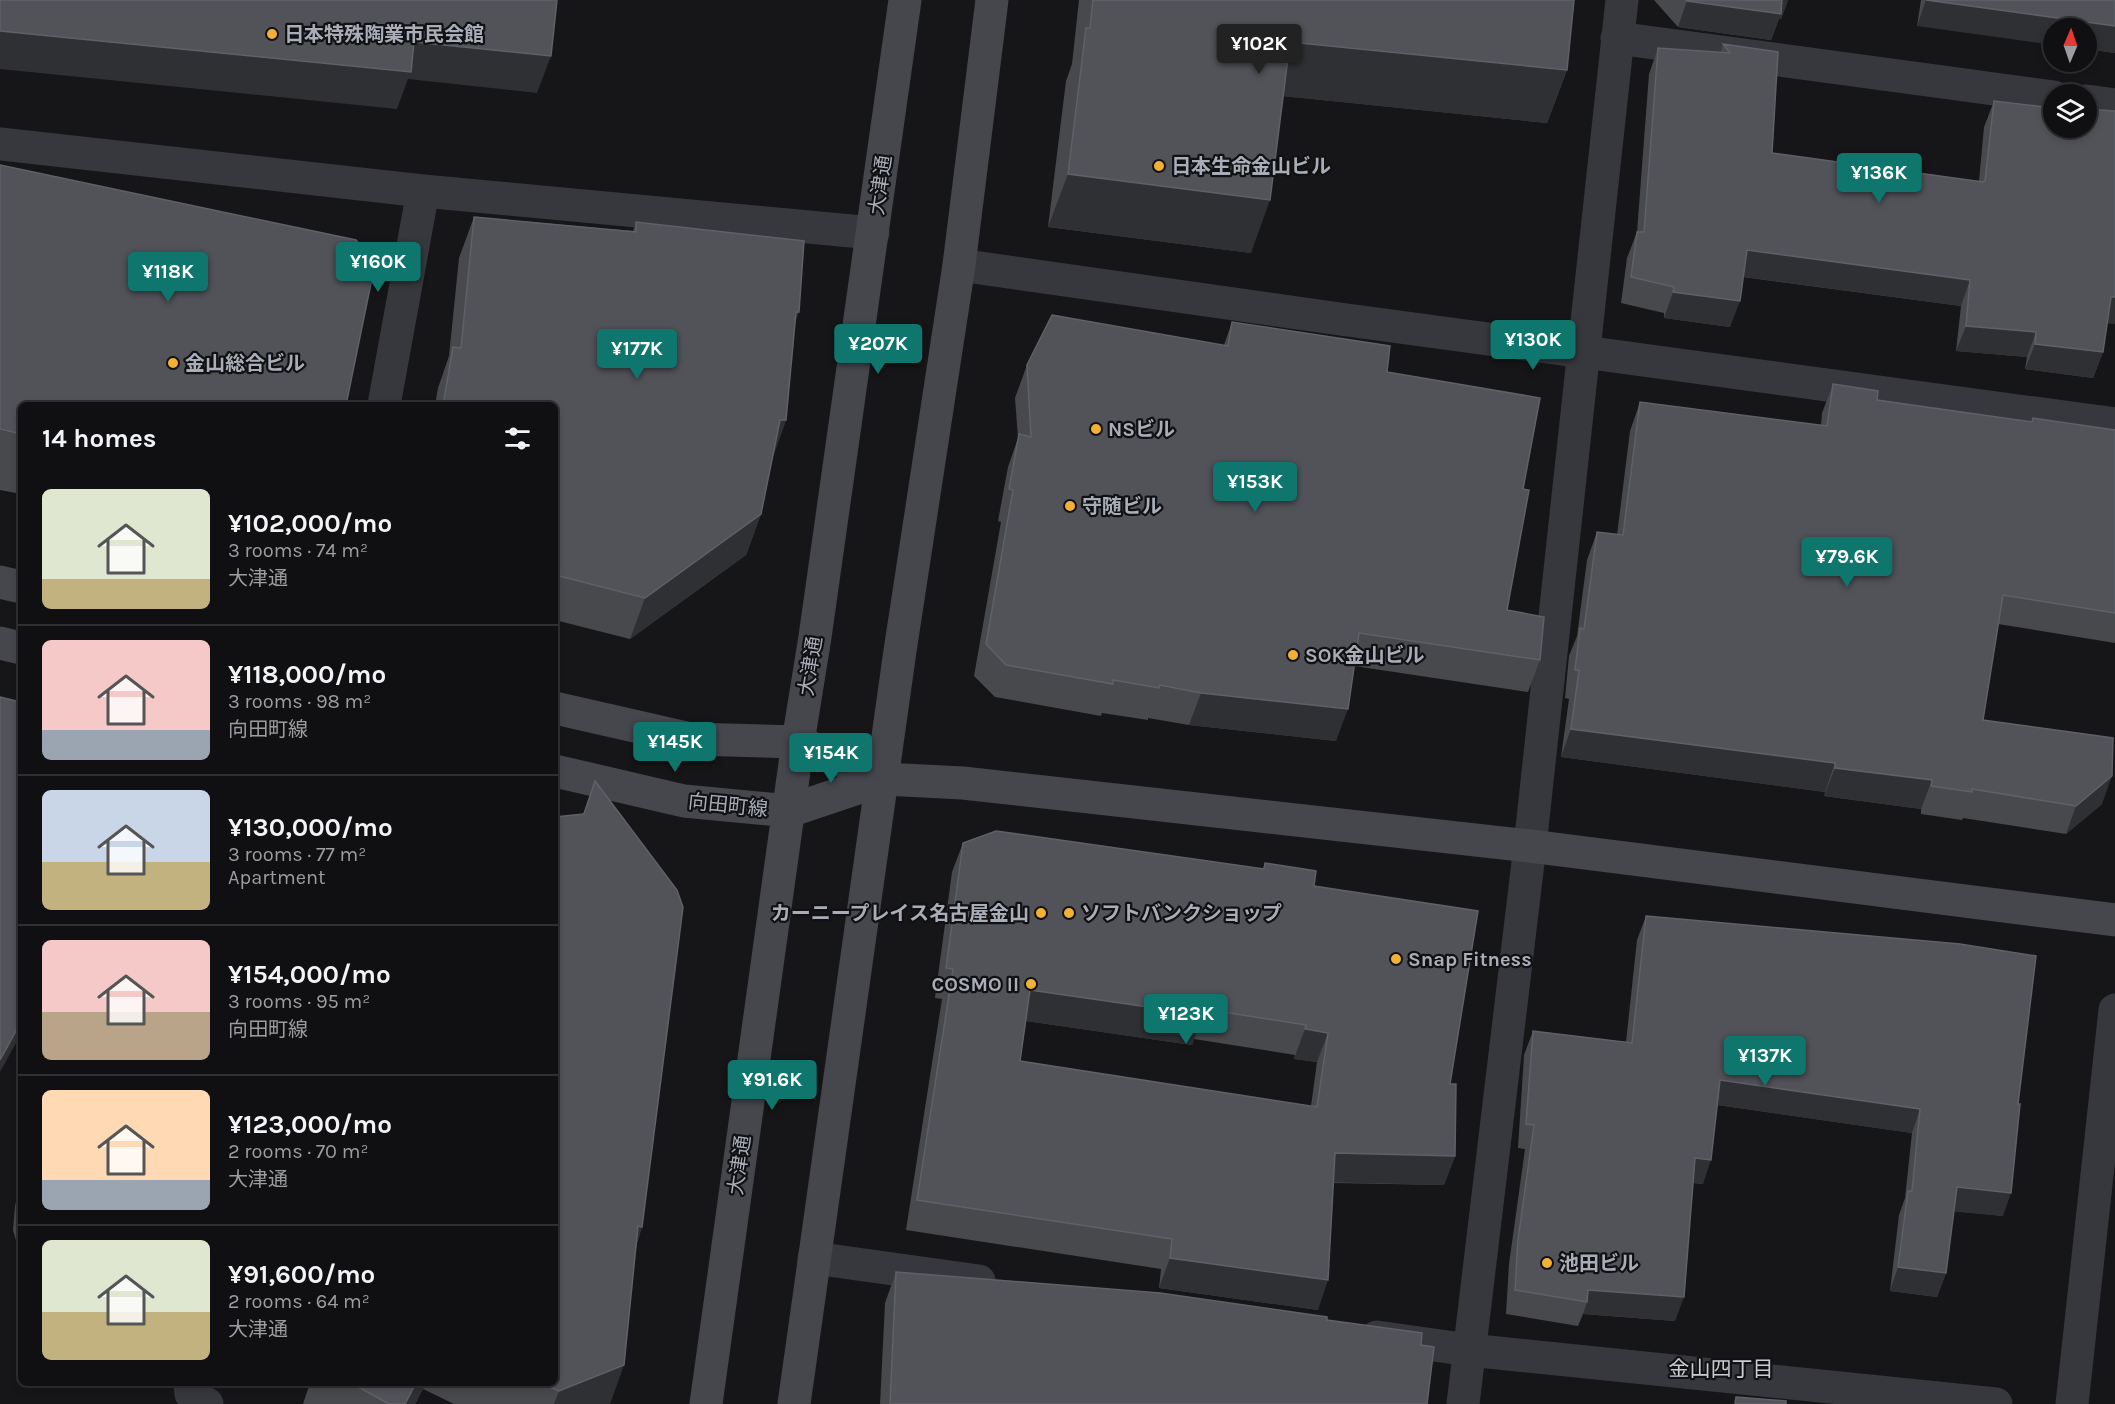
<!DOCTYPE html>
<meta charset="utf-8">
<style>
body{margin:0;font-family:Karla,"Noto Sans JP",sans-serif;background:#19191b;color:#f1f3f6;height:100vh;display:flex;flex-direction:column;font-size:22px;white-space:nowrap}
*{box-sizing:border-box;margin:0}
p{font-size:20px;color:#9c9d9f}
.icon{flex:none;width:33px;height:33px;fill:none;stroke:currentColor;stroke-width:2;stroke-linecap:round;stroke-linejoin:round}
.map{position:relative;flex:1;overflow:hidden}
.panel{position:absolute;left:18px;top:402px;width:540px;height:984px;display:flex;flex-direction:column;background:#101012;border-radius:9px;box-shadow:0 3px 9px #0003,0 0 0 2px #303032}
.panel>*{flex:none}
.needle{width:39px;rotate:2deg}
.tools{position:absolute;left:2043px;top:18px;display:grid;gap:12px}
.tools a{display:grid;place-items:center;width:54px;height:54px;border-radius:50%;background:#101012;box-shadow:0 3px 9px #0003,0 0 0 2px #303032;font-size:30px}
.price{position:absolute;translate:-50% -51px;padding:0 14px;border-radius:6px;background:#0f766e;color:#fff;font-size:20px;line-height:39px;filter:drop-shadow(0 2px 3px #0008)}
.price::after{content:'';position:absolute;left:50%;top:36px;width:18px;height:14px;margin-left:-9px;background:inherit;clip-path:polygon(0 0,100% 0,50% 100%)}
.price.on{background:#222;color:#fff}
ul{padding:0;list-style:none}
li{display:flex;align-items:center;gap:18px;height:150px;padding:0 24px}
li+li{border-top:2px solid #303032}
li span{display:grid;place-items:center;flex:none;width:168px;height:120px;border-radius:9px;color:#555}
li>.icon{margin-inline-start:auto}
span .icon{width:72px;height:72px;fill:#fffc;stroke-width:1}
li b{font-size:26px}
h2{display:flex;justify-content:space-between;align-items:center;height:72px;padding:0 24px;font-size:26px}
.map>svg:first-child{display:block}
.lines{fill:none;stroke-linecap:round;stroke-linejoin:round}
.street{stroke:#37383d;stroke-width:33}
.secondary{stroke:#45474d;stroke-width:33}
.wall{fill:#47494d;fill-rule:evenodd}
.shaded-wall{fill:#2f3033}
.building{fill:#525359;stroke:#5f6168;stroke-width:1.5;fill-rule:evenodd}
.poi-dot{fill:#f2b134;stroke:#111113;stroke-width:2}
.labels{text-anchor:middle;stroke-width:4.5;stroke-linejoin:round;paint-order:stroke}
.poi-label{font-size:20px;font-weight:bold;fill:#a8adb8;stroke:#111113;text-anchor:start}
.street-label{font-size:20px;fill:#a8adb8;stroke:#111113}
.neighbourhood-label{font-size:21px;fill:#c9ccd4;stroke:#111113}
</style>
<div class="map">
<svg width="2115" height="1404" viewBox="0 0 2115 1404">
<rect width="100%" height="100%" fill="#161618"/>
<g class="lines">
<path class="street" d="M 1617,38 L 2054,97
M 2086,101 L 2115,105
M 0,144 L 423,191 L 873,233
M 959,265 L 1340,319 L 2115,424
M 384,405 L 423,191
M 814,1258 L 979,1281
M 1377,1337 L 1469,1350 L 1996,1404
M 190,1383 L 191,1394 L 207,1404
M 1463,1404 L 1530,846 L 1622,0
M 2072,1404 L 2115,1010"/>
<path class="secondary" d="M 0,582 L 21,587
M 0,643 L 21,648
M 555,708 L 691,739 L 798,742 L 884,779 L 963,783 L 1530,846 L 2115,920
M 555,771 L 684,801 L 789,811 L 884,779
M 706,1404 L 798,742 L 815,637 L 905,0
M 794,1404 L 900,651 L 959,265 L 992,0"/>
</g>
<path class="wall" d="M 1079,0 L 1574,0 L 1567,70 L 1547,123 L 1283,96 L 1251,253 L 1048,227 L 1066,81 L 1072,64 Z
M 1654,0 L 1788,0 L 1781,19 L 1779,19 L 1771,40 L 1678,27 Z
M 1921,0 L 2115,0 L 2115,53 L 2086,49 L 2086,28 L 1917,26 Z
M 1723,44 L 1778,52 L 1772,153 L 1979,181 L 1984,127 L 1994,101 L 2107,323 L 2103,352 L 2093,378 L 2025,369 L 2027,357 L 1956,351 L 1961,306 L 1743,277 L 1730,327 L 1664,318 L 1664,313 L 1621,303 L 1627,258 L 1637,232 L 1649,74 L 1658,48 L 1721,52 Z
M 0,165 L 21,405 L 21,494 L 0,490 Z
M 474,217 L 633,231 L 636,222 L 795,324 L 786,420 L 773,456 L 761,514 L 746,555 L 630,639 L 555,620 L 555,405 L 435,405 L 438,388 L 449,356 L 459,258 Z
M 1232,322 L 1387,372 L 1523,489 L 1507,610 L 1540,660 L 1528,692 L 1354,666 L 1336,741 L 1189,725 L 1148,718 L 1148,720 L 1102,713 L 1101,716 L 995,697 L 974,676 L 1001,522 L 998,521 L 1008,467 L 1018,438 L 1015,398 L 1027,365 L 1224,345 Z
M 1833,384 L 1877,400 L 2032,422 L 2033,418 L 2115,430 L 2115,643 L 1998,624 L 1983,720 L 2102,804 L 2066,834 L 1963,818 L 1962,820 L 1921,814 L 1921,809 L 1824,796 L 1825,792 L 1561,757 L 1569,699 L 1565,698 L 1569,656 L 1577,636 L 1587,560 L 1597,532 L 1617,535 L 1630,431 L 1640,402 L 1821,425 L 1822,413 Z
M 595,781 L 642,1227 L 637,1243 L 610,1404 L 454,1404 L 423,1389 L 415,1404 L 303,1404 L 310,1383 L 555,1383 L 583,814 Z
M 963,843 L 1263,869 L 1265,863 L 1314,886 L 1450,1084 L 1455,1156 L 1444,1185 L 1333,1183 L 1318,1310 L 1159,1288 L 1161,1269 L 906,1230 L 942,999 L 935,998 L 952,872 ZM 1026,1021 L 1192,1045 L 1194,1039 L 1295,1055 L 1294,1059 L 1317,1062 L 1311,1106 L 1020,1061 Z
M 1646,916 L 1960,944 L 2003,1216 L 1954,1211 L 1946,1273 L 1937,1297 L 1890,1291 L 1899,1215 L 1905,1198 L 1912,1133 L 1717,1105 L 1703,1184 L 1693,1183 L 1675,1321 L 1583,1314 L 1578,1326 L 1506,1314 L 1509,1264 L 1525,1149 L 1518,1148 L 1524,1055 L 1533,1031 L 1626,1042 L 1637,940 Z
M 21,1182 L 21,1258 L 13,1230 L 15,1206 Z
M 896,1272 L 1327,1320 L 1421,1345 L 1427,1404 L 880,1404 L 885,1303 Z"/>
<path class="shaded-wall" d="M 1788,0 L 1781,19 L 1779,19 L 1771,40 L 1678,27 L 1687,1 Z
M 1926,0 L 2115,26 L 2115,53 L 2086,49 L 2086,28 L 2054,28 L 2054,45 L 1917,26 Z
M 0,31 L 414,42 L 551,56 L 537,93 L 408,79 L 397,109 L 0,69 Z
M 1290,42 L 1567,70 L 1547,123 L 1271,95 Z
M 1068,174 L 1270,200 L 1251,253 L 1048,227 Z
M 1747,250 L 1970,280 L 1961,306 L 1737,276 Z
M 1673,292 L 1740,301 L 1730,327 L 1664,318 Z
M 2111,297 L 2115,297 L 2115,324 L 2101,323 Z
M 796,312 L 799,312 L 784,353 Z
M 1966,326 L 2036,332 L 2027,357 L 1956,351 Z
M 2035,344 L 2103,352 L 2093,378 L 2025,369 Z
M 780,420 L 786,420 L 771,462 Z
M 761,514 L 746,555 L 630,639 L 645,598 Z
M 1201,693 L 1348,709 L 1336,741 L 1189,725 Z
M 1571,729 L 1835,763 L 1825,792 L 1561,757 Z
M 1835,768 L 1932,780 L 1921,809 L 1824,796 Z
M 2112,776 L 2102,804 L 2066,834 L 2076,806 Z
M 1030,990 L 1203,1015 L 1192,1045 L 1019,1020 Z
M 21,1022 L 21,1034 L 0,1072 L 0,1060 Z
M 1305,1029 L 1328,1033 L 1317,1062 L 1294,1059 Z
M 1720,1080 L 1920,1109 L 1912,1133 L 1711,1104 Z
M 1335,1153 L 1455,1156 L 1444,1185 L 1324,1182 Z
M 1695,1158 L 1711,1160 L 1703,1184 L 1686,1182 Z
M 1957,1187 L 2011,1193 L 2003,1216 L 1948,1211 Z
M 638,1226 L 642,1227 L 622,1282 Z
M 1170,1258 L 1328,1280 L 1318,1310 L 1159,1288 Z
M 1898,1267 L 1946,1273 L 1937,1297 L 1890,1291 Z
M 1588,1290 L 1684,1297 L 1675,1321 L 1583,1314 L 1587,1302 Z
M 624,1365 L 610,1404 L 554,1404 L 559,1391 Z
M 416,1383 L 426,1383 L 415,1404 L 405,1404 Z"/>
<path class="building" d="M 0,0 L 557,0 L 551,56 L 414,42 L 411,72 L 0,31 Z
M 1093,0 L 1574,0 L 1567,70 L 1290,42 L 1270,200 L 1068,174 L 1086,28 L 1090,28 Z
M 1686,0 L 1782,0 L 1781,14 L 1687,1 Z
M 1926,0 L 2115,0 L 2115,26 Z
M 1723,44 L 1778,52 L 1772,153 L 1983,182 L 1985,181 L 1994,101 L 2054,108 L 2054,128 L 2086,128 L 2086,109 L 2115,111 L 2115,297 L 2111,297 L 2103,352 L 2035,344 L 2036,332 L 1966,326 L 1970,280 L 1747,250 L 1740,301 L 1673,292 L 1674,287 L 1631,277 L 1637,232 L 1644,232 L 1658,48 L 1730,53 Z
M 0,165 L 356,240 L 375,264 L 346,405 L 21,405 L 21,434 L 0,429 Z
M 474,217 L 636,232 L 636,222 L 804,241 L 799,312 L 796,312 L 786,420 L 780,420 L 761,514 L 645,598 L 555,575 L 555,405 L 443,405 L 453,347 L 461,348 Z
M 1052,315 L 1228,346 L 1232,322 L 1390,346 L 1387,372 L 1540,398 L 1523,489 L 1529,490 L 1507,610 L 1544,617 L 1540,660 L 1359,633 L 1348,709 L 1201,693 L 1160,685 L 1159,688 L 1113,680 L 1113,684 L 1006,665 L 986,644 L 1013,490 L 1009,489 L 1019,434 L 1031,437 L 1027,365 Z
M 1833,384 L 1878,391 L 1877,400 L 2032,422 L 2033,418 L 2115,430 L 2115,613 L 2003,595 L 1983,720 L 2113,738 L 2112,776 L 2076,806 L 1972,789 L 1972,792 L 1931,786 L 1932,780 L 1835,768 L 1835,763 L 1571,729 L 1579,670 L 1575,670 L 1580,628 L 1584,629 L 1597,532 L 1623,535 L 1640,402 L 1827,426 Z
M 0,697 L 21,702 L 21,1022 L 0,1060 Z
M 595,781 L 677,890 L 683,907 L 642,1227 L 638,1226 L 624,1365 L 559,1391 L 542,1383 L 555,1383 L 555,817 L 584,814 Z
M 996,831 L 1264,869 L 1265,863 L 1316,871 L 1314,886 L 1478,911 L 1450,1084 L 1456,1084 L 1455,1156 L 1335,1153 L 1328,1280 L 1170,1258 L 1172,1239 L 917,1200 L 953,969 L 946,968 L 963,843 ZM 1030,990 L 1203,1015 L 1204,1009 L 1306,1025 L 1305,1029 L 1328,1033 L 1317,1107 L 1020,1061 Z
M 1646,916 L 1960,944 L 2036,956 L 2018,1104 L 2020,1104 L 2011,1193 L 1957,1187 L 1946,1273 L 1898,1267 L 1908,1191 L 1912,1191 L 1920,1109 L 1720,1080 L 1711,1160 L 1695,1158 L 1684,1297 L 1588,1290 L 1587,1302 L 1515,1290 L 1518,1240 L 1534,1125 L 1526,1124 L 1533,1031 L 1632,1043 Z
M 896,1272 L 1160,1293 L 1327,1317 L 1327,1320 L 1422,1333 L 1421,1345 L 1434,1347 L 1427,1404 L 890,1404 Z
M 351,1383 L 416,1383 L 405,1404 L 389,1404 Z
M 1736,1397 L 1786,1401 L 1786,1404 L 1735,1404 Z"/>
<g class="poi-dot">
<circle cx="272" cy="34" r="6"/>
<circle cx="1159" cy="166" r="6"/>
<circle cx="173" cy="363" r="6"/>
<circle cx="1096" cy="429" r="6"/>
<circle cx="1070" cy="506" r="6"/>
<circle cx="1293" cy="655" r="6"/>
<circle cx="1041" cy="913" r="6"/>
<circle cx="1069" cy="913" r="6"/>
<circle cx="1396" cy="959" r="6"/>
<circle cx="1031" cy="984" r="6"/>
<circle cx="1547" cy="1263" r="6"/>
</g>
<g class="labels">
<g class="poi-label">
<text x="284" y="41">日本特殊陶業市民会館</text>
<text x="1171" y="173">日本生命金山ビル</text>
<text x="185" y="370">金山総合ビル</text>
<text x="1108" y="436">NSビル</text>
<text x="1082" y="513">守随ビル</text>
<text x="1305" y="662">SOK金山ビル</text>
<text x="1029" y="920" text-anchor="end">カーニープレイス名古屋金山</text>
<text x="1081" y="920">ソフトバンクショップ</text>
<text x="1408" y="966">Snap Fitness</text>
<text x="1019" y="991" text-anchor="end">COSMO II</text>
<text x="1559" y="1270">池田ビル</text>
</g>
<g class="street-label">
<text transform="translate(880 185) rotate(-82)" y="7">大津通</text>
<text transform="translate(810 666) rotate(-81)" y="7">大津通</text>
<text transform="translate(728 805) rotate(6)" y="7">向田町線</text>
<text transform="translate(739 1165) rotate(-82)" y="7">大津通</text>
</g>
<g class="neighbourhood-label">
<text x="1721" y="1376">金山四丁目</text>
</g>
</g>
</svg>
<div class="tools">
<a><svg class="needle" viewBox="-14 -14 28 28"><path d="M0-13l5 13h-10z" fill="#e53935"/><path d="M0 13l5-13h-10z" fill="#9c9d9f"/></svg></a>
<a><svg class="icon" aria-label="layers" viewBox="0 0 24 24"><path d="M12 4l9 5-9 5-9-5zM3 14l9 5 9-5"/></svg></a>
</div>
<b class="price on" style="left:1259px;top:75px">¥102K</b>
<b class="price" style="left:1879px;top:204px">¥136K</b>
<b class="price" style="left:378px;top:293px">¥160K</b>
<b class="price" style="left:168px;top:303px">¥118K</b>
<b class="price" style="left:1533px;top:371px">¥130K</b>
<b class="price" style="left:878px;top:375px">¥207K</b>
<b class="price" style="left:637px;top:380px">¥177K</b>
<b class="price" style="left:1255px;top:513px">¥153K</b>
<b class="price" style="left:1847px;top:588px">¥79.6K</b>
<b class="price" style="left:675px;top:773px">¥145K</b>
<b class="price" style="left:831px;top:784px">¥154K</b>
<b class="price" style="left:1186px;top:1045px">¥123K</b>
<b class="price" style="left:1765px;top:1087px">¥137K</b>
<b class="price" style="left:772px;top:1111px">¥91.6K</b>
<section class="panel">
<h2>14 homes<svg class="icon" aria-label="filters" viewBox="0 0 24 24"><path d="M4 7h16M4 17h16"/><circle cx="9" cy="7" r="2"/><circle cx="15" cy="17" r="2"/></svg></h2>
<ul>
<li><span style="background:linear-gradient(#dfe7d0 75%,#c2b280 0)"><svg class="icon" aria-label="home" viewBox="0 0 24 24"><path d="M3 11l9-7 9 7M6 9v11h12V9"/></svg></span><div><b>¥102,000/mo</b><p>3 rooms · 74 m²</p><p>大津通</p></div></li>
<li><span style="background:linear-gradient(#f6c9c9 75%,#9aa5b1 0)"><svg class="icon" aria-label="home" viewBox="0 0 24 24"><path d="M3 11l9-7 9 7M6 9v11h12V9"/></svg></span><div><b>¥118,000/mo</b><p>3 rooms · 98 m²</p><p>向田町線</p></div></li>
<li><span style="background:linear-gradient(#c9d6e8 60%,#c2b280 0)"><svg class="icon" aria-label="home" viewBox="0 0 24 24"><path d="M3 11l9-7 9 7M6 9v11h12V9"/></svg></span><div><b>¥130,000/mo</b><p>3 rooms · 77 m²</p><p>Apartment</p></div></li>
<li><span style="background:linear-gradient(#f6c9c9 60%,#b9a48a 0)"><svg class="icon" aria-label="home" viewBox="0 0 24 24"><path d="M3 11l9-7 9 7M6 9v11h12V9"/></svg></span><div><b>¥154,000/mo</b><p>3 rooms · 95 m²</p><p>向田町線</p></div></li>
<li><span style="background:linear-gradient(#ffd9b3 75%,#9aa5b1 0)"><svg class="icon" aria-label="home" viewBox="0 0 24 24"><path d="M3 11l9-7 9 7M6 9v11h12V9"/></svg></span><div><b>¥123,000/mo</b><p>2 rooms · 70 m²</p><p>大津通</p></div></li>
<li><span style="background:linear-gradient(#dfe7d0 60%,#c2b280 0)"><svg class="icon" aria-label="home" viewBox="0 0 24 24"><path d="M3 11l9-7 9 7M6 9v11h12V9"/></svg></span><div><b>¥91,600/mo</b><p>2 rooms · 64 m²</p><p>大津通</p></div></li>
</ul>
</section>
</div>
